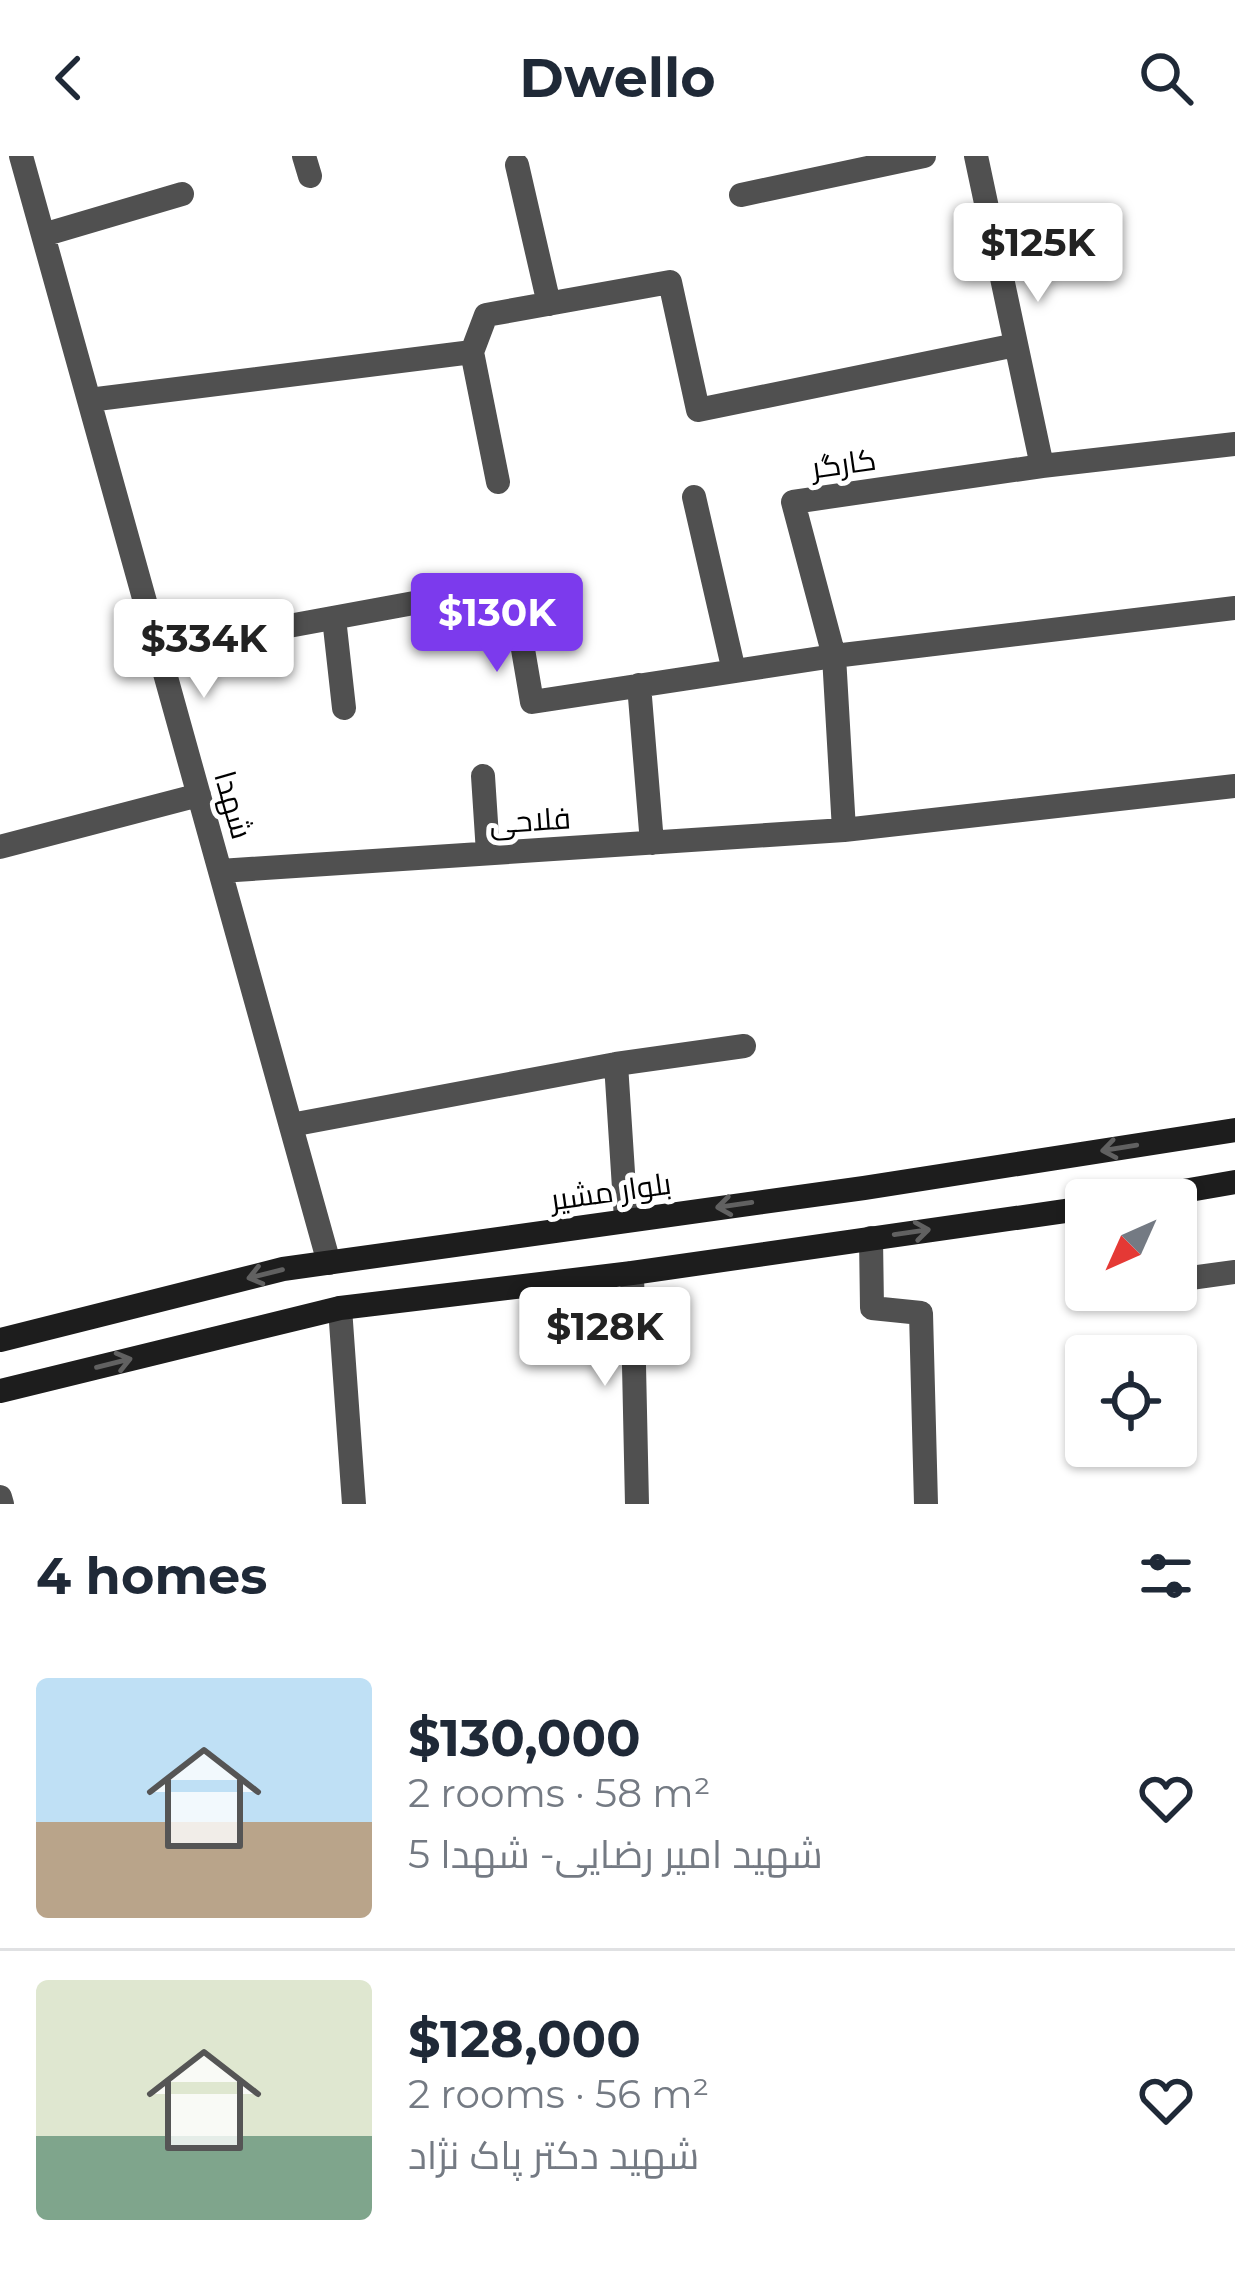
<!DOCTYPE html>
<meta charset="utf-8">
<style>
body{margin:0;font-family:Montserrat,Cairo,sans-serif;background:#f6f6f7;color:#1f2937;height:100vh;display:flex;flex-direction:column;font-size:45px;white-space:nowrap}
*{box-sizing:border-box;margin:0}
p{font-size:39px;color:#747a83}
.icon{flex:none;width:66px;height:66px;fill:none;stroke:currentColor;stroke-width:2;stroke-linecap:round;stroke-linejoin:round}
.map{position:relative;height:1348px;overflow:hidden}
.drawer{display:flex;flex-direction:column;background:#fff;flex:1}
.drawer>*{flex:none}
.needle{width:78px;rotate:225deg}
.fabs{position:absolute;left:1065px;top:1023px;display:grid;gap:24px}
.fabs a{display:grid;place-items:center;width:132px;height:132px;border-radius:12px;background:#fff;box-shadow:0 3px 9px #0004;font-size:60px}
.price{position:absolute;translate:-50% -102px;padding:0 27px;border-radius:12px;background:#fff;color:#222;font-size:39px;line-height:78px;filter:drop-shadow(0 3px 6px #0008)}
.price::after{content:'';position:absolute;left:50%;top:72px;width:36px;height:27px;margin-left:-18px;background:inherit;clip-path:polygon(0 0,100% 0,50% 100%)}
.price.current{background:#7c3aed;color:#fff}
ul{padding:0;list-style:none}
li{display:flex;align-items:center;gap:36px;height:300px;padding:0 36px}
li+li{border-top:3px solid #e0e1e3}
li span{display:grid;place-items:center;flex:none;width:336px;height:240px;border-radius:12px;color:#555}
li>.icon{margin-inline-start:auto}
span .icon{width:144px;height:144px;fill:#fffc;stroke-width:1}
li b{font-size:51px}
h2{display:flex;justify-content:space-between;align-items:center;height:144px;padding:0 36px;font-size:51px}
header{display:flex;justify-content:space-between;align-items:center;height:156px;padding:0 36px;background:#fff;font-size:54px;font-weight:700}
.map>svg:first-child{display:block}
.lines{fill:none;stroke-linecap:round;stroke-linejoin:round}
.street{stroke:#505050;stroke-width:24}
.secondary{stroke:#1d1d1d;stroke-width:24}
.oneway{stroke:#616161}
.labels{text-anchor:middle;stroke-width:10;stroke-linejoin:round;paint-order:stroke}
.street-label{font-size:30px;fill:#000;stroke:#fff}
</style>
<header><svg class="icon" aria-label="back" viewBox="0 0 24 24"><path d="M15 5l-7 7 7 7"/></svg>Dwello<svg class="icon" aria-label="search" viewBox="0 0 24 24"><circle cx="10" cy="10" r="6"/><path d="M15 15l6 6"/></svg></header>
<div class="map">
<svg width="1235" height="1348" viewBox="0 0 1235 1348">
<rect width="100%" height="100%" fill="#fff"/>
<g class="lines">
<path class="street" d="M 21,0 L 329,1107
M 304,0 L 310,20
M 976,0 L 1042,310
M 517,9 L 549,148
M 741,39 L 924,0
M 43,79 L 182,38
M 472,196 L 498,326
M 89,244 L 472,196 L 486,159 L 670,126 L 698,254 L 1016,189
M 694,341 L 734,515
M 334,462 L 344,552
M 158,494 L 512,429 L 532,546 L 834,500 L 1235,452
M 639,529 L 652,687
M 483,620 L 488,697
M 844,674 L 834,500 L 793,346 L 1042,310 L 1235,288
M 0,691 L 199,639
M 220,715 L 844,674 L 1235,630
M 616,908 L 626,1063
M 291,969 L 616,908 L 744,890
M 871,1082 L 872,1152 L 921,1157 L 926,1348
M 632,1117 L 637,1348
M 1176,1124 L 1235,1116
M 340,1152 L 354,1348
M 0,1341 L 2,1348"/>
<path class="secondary" d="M 1132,1044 L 1235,1026
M 0,1184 L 283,1113 L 864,1032 L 1235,974
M 0,1235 L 340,1152 L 632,1117 L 1086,1052"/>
</g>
<defs><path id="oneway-shaft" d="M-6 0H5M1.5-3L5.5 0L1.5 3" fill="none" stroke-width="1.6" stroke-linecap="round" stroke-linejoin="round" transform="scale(3)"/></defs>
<g class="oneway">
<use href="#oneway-shaft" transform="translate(1119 992) rotate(171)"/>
<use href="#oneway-shaft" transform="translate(734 1049) rotate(172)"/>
<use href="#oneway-shaft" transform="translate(912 1076) rotate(-8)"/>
<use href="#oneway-shaft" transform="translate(265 1118) rotate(166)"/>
<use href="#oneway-shaft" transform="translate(114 1207) rotate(-14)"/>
</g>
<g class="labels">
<g class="street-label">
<text transform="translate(844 308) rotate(-8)" y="10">کارگر</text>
<text transform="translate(233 649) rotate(74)" y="10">شهدا</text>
<text transform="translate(530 665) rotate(-4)" y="10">فلاحی</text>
<text transform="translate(611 1036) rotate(-8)" y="10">بلوار مشیر</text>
</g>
</g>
</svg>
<div class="fabs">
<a><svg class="needle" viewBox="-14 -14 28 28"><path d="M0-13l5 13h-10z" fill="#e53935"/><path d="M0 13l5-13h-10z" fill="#747a83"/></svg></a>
<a><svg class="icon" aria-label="locate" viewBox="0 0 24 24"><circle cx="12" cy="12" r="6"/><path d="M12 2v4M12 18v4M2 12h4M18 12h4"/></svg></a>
</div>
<b class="price" style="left:1038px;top:149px">$125K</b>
<b class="price current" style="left:497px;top:519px">$130K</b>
<b class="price" style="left:204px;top:545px">$334K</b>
<b class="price" style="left:605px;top:1233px">$128K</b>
</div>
<section class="drawer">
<h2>4 homes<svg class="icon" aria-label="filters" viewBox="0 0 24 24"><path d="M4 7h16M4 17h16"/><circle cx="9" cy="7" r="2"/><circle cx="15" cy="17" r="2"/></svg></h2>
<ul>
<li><span style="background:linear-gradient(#bfe0f5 60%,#b9a48a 0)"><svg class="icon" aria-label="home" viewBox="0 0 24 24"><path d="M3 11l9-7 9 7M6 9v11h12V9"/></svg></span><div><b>$130,000</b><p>2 rooms · 58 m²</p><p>شهید امیر رضایی- شهدا 5</p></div><svg class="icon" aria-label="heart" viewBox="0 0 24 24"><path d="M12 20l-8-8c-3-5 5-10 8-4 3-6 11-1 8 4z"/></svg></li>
<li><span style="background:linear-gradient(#dfe7d0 65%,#7fa58c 0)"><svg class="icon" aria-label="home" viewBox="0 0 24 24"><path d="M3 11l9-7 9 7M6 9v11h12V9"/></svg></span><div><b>$128,000</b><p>2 rooms · 56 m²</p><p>شهید دکتر پاک نژاد</p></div><svg class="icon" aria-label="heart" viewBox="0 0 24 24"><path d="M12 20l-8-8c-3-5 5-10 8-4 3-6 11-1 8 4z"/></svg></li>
</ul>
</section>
